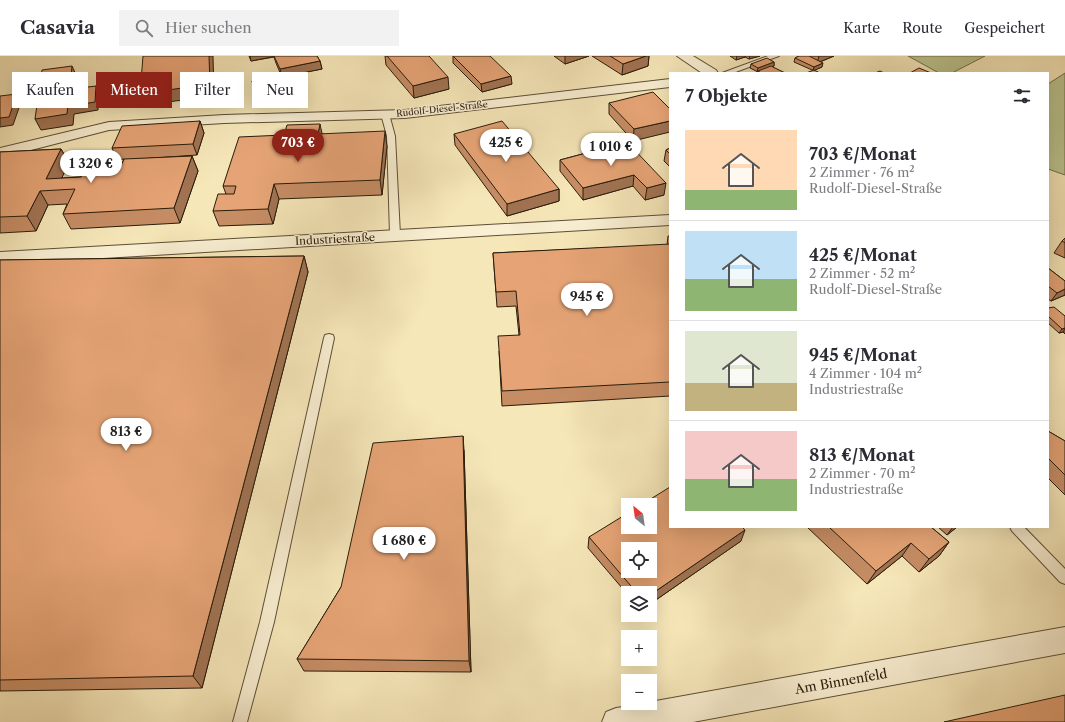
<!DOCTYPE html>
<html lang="de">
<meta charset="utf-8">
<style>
body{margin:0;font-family:"Libre Caslon Text",serif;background:#f2f2f3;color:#2b2b33;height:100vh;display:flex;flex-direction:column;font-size:15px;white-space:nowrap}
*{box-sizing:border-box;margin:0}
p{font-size:13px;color:#7c7c81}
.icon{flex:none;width:22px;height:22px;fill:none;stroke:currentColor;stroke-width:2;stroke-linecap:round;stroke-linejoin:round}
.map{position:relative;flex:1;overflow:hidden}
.side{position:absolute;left:669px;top:16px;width:380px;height:456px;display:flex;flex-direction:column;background:#fff;border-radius:0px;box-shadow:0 4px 16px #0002}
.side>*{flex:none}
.banner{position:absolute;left:12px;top:16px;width:380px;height:36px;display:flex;gap:8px}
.needle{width:26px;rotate:331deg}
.buttons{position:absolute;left:621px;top:442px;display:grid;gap:8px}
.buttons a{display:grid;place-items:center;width:36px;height:36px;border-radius:0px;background:#fff;box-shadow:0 4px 16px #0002;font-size:20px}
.price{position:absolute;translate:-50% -34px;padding:0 9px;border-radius:14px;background:#fff;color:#222;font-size:13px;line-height:26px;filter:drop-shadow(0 1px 2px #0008)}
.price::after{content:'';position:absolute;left:50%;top:24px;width:12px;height:9px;margin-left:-6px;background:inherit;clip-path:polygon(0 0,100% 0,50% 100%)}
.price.selected{background:#8f2418;color:#fff}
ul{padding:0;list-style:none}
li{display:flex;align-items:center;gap:12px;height:100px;padding:0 16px}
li+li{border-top:1px solid #e1e1e2}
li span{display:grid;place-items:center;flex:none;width:112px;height:80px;border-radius:0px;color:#555}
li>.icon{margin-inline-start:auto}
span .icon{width:48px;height:48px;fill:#fffc;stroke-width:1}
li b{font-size:17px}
h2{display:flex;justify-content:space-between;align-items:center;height:48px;padding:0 16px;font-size:17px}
.chip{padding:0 14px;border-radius:0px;background:#fff;box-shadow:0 4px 16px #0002;font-size:14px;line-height:36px}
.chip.selected{background:#8f2418;color:#fff}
header{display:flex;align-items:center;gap:24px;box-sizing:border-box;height:56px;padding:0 20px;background:#fff;border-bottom:1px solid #e1e1e2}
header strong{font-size:19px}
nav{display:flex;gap:22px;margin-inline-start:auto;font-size:14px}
.search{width:280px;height:36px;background:#f2f2f3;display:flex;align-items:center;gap:10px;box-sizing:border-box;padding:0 14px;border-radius:0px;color:#7c7c81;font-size:15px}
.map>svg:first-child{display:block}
.green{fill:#bcc58f;stroke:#72704d}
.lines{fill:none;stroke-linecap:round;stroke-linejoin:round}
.service-casing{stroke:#5c4f36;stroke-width:2}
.minor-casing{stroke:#5c4f36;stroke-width:2}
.service{fill:#f9efd2;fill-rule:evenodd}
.minor{fill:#f9efd2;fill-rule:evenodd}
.wall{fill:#c68d65;stroke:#291c0b}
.shaded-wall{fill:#a17353;stroke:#291c0b}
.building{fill:#e6a476;stroke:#291c0b;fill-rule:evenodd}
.labels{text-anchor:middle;stroke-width:3;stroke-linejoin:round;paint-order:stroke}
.far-street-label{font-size:9px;fill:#291c0b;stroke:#f9efd2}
.street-label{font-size:11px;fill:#291c0b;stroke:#f9efd2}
.near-street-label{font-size:13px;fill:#291c0b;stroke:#f9efd2}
</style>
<header>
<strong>Casavia</strong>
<div class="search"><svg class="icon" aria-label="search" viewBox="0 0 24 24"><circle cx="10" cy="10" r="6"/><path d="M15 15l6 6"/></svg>Hier suchen</div>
<nav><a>Karte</a><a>Route</a><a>Gespeichert</a></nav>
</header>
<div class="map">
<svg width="1065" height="666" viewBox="0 0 1065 666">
<rect width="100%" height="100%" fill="#f6e7b9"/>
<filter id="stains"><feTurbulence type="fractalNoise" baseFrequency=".005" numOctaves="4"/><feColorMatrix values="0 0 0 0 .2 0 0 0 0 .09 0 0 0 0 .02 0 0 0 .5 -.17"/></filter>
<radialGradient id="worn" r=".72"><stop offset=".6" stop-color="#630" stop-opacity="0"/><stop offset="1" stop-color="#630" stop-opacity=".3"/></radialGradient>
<path class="green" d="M 908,0 L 985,0 L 952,17 L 939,17 Z
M 1065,17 L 1065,119 L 1048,113 L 1048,28 Z"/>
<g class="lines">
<g class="service-casing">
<path id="service" d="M 768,0 L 779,0 L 733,17 L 722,17 Z
M 382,56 L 385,56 L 389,58 L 395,80 L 400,179 L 395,182 L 390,179 L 387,80 L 381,58 Z
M 329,278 L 333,279 L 334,282 L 274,566 L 247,666 L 233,666 L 260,566 L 324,282 L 325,279 Z
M 1010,471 L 1024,471 L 1065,513 L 1065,528 L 1060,526 L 1012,475 Z"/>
</g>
<g class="minor-casing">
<path id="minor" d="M 677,0 L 693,0 L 716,14 L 718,17 L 702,17 Z
M 670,23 L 670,31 L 405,62 L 224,67 L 109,74 L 0,102 L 0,92 L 109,66 L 224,59 L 405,54 Z
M 670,159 L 670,169 L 0,208 L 0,196 Z
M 1065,571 L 1065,597 L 693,666 L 602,666 L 606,656 L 616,652 L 650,647 L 650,646 Z"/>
</g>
<use href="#service" class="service"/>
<use href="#minor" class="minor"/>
</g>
<path class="wall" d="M 249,0 L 317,0 L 320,5 L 322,13 L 290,19 L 296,33 L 298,40 L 261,48 L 254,33 L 252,25 L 281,19 L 276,7 L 274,1 L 251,5 Z
M 385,0 L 429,0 L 449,33 L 414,42 L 386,9 Z
M 453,0 L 490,0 L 512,28 L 482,36 L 453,7 Z
M 554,0 L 589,0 L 565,8 Z
M 592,0 L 649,0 L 648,10 L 622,19 Z
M 730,0 L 760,0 L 749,3 L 745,1 L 736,4 Z
M 799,0 L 834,0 L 820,6 L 822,11 L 814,14 L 812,14 L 794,6 L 795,2 Z
M 774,6 L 774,10 L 772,11 L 785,17 L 758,17 L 758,16 L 750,12 L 751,8 Z
M 609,47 L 670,53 L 633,85 L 609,58 Z
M 200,65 L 204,77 L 197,99 L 139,103 L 192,100 L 198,115 L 180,167 L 71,173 L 63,158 L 67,148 L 48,149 L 36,175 L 0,177 L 0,96 L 61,93 L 69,107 L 61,122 L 81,121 L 120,112 L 124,103 L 117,104 L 112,92 Z
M 322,78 L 387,90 L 382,139 L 279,143 L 273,168 L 219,170 L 213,155 L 226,138 L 223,130 Z
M 454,78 L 559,133 L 559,145 L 507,160 L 455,89 Z
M 627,86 L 664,139 L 645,144 L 633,130 L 583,144 L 560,115 L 560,104 Z
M 670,92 L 670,111 L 664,105 L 666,94 Z
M 668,180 L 670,180 L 670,340 L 502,350 L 499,295 L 519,279 L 516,250 L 497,251 L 493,197 L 667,189 Z
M 1065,182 L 1065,202 L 1054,197 L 1062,185 Z
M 304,200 L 308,216 L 202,632 L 0,635 L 0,204 Z
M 1048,212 L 1065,225 L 1065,239 L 1051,245 L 1048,243 Z
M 1048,252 L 1065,260 L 1065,278 L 1063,276 L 1059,277 L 1048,267 Z
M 1048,375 L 1065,385 L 1065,439 L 1048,422 Z
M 464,394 L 471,616 L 304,615 L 297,603 L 341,531 Z
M 807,471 L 931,471 L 949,486 L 939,500 L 919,516 L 902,500 L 867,528 Z
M 938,471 L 957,471 L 947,479 Z
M 589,481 L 741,485 L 650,548 L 650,537 L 628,537 L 628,539 L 588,492 Z"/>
<path class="shaded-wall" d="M 209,0 L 213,0 L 214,40 L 144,49 L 140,38 Z
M 250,0 L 277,0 L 251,5 Z
M 565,0 L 589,0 L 565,8 Z
M 646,0 L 649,0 L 648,10 L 622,19 L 623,8 Z
M 737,0 L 745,0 L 745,1 L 736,4 Z
M 750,0 L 760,0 L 749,3 Z
M 819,0 L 834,0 L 817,7 Z
M 320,5 L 322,13 L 282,21 L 280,13 Z
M 774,6 L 774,10 L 759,16 L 758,15 L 757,16 L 758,12 Z
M 823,7 L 822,11 L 813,15 L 814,11 Z
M 72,10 L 77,21 L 75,49 L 96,30 L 99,37 L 98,54 L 74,58 L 73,69 L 41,74 L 35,63 Z
M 511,20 L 512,28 L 482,36 L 481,28 Z
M 448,21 L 449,33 L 414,42 L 413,30 Z
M 296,33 L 298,40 L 261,48 L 259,41 Z
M 17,38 L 21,46 L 13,69 L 0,71 L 0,62 Z
M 200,65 L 204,77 L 197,99 L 193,88 Z
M 670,65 L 670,76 L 633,85 L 634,73 Z
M 320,68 L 323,82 L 318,78 Z
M 385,75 L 387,90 L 382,139 L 380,124 Z
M 61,93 L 69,107 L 56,134 L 46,123 Z
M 192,100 L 198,115 L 180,167 L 174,152 Z
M 634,119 L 633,130 L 583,144 L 583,132 Z
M 666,127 L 664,139 L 645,144 L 647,132 Z
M 274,128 L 279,143 L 273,168 L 268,153 Z
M 559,133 L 559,145 L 507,160 L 507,148 Z
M 40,135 L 48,149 L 36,175 L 27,160 Z
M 304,200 L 308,216 L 202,632 L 193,620 Z
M 1065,233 L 1065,239 L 1051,245 L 1057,237 Z
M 1065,272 L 1063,276 L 1059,277 L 1062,273 Z
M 463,380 L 464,394 L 471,616 L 469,605 Z
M 953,471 L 957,471 L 947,479 Z
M 745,474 L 741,485 L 650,548 L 650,539 Z
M 949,486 L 939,500 L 919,516 L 929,503 Z
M 911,487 L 902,500 L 867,528 L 876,515 Z"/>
<path class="building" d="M 143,0 L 209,0 L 210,28 L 140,38 Z
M 274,0 L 317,0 L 320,5 L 280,13 Z
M 387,0 L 429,0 L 448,21 L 413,30 Z
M 453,0 L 490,0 L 511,20 L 481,28 Z
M 610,0 L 646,0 L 623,8 Z
M 799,0 L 809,0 L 823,7 L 814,11 L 795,2 Z
M 767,2 L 774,6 L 758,12 L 751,8 Z
M 72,10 L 67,58 L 35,63 L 42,14 Z
M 771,10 L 785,17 L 761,17 L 758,15 Z
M 919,12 L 931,17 L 910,17 Z
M 814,14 L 820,17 L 806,17 Z
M 880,15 L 884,17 L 875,17 Z
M 289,18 L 296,33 L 259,41 L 252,25 Z
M 96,30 L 95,46 L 70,50 L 72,33 Z
M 653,36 L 670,53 L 670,65 L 634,73 L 609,47 Z
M 17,38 L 9,61 L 0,62 L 0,40 Z
M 200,65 L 193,88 L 112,92 L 122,70 Z
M 502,65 L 559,133 L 507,148 L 454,78 Z
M 320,68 L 318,78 L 385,75 L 380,124 L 274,128 L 268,153 L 213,155 L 218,138 L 234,138 L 236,130 L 223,130 L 239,81 L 284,79 L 287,69 Z
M 627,86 L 666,127 L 647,132 L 634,119 L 583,132 L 560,104 Z
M 670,92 L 670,98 L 666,94 Z
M 61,93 L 46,123 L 81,121 L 84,113 L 120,112 L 124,103 L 192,100 L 174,152 L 63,158 L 75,133 L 40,135 L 27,160 L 0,161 L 0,96 Z
M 1065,182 L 1065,187 L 1062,185 Z
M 670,188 L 670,326 L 502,335 L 498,280 L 520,279 L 516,235 L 496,236 L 493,197 Z
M 304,200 L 193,620 L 0,624 L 0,204 Z
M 1048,212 L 1065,225 L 1065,233 L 1057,237 L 1048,230 Z
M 1054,251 L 1065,260 L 1065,272 L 1062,273 L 1048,260 L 1048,252 Z
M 1048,375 L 1065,385 L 1065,419 L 1048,402 Z
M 463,380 L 469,605 L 297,603 L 341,531 L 373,387 Z
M 670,431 L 670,471 L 742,471 L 745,474 L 650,539 L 650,537 L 637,537 L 589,481 L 628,457 L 628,471 L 650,471 L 650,449 L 641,449 ZM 628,493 L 650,493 L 650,515 L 628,515 Z
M 829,471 L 931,471 L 949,486 L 929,503 L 911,487 L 876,515 Z
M 1065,639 L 1065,666 L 944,666 Z"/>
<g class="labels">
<g class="far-street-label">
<text transform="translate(442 53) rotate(-6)" y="3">Rudolf-Diesel-Straße</text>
</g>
<g class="street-label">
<text transform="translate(335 183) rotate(-3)" y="4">Industriestraße</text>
</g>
<g class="near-street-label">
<text transform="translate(841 625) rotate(-10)" y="5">Am Binnenfeld</text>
</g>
</g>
<rect width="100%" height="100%" filter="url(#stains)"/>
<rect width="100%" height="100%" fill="url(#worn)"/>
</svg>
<div class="buttons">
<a><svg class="needle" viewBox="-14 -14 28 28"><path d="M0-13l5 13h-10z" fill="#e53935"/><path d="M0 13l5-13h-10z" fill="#7c7c81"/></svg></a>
<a><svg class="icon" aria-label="locate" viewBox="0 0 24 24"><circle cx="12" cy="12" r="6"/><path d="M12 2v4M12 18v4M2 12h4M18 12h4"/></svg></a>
<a><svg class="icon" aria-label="layers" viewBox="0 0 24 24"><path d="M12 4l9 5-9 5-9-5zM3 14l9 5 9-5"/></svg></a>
<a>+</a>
<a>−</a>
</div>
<b class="price selected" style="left:298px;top:107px">703 €</b>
<b class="price" style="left:506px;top:107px">425 €</b>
<b class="price" style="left:611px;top:111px">1 010 €</b>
<b class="price" style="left:91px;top:128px">1 320 €</b>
<b class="price" style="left:587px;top:261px">945 €</b>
<b class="price" style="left:126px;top:396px">813 €</b>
<b class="price" style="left:404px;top:505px">1 680 €</b>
<div class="banner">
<a class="chip">Kaufen</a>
<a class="chip selected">Mieten</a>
<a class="chip">Filter</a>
<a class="chip">Neu</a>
</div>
<section class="side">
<h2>7 Objekte<svg class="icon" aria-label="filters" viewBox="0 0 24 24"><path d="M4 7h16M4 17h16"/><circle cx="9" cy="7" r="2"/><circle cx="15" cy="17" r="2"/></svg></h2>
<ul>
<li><span style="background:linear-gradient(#ffd9b3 75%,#8fb573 0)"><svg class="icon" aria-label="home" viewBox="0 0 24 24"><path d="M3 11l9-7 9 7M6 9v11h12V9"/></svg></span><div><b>703 €/Monat</b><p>2 Zimmer · 76 m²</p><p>Rudolf-Diesel-Straße</p></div></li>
<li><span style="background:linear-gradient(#bfe0f5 60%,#8fb573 0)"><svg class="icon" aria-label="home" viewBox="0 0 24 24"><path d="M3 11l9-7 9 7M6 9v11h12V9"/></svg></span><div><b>425 €/Monat</b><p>2 Zimmer · 52 m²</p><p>Rudolf-Diesel-Straße</p></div></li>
<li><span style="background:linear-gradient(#dfe7d0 65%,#c2b280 0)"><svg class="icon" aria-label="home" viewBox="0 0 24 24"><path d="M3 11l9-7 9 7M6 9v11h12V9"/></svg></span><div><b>945 €/Monat</b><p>4 Zimmer · 104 m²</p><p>Industriestraße</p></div></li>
<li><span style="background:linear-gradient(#f6c9c9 60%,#8fb573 0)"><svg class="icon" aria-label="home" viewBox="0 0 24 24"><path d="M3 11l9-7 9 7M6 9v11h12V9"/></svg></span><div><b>813 €/Monat</b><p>2 Zimmer · 70 m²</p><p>Industriestraße</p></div></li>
</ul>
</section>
</div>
